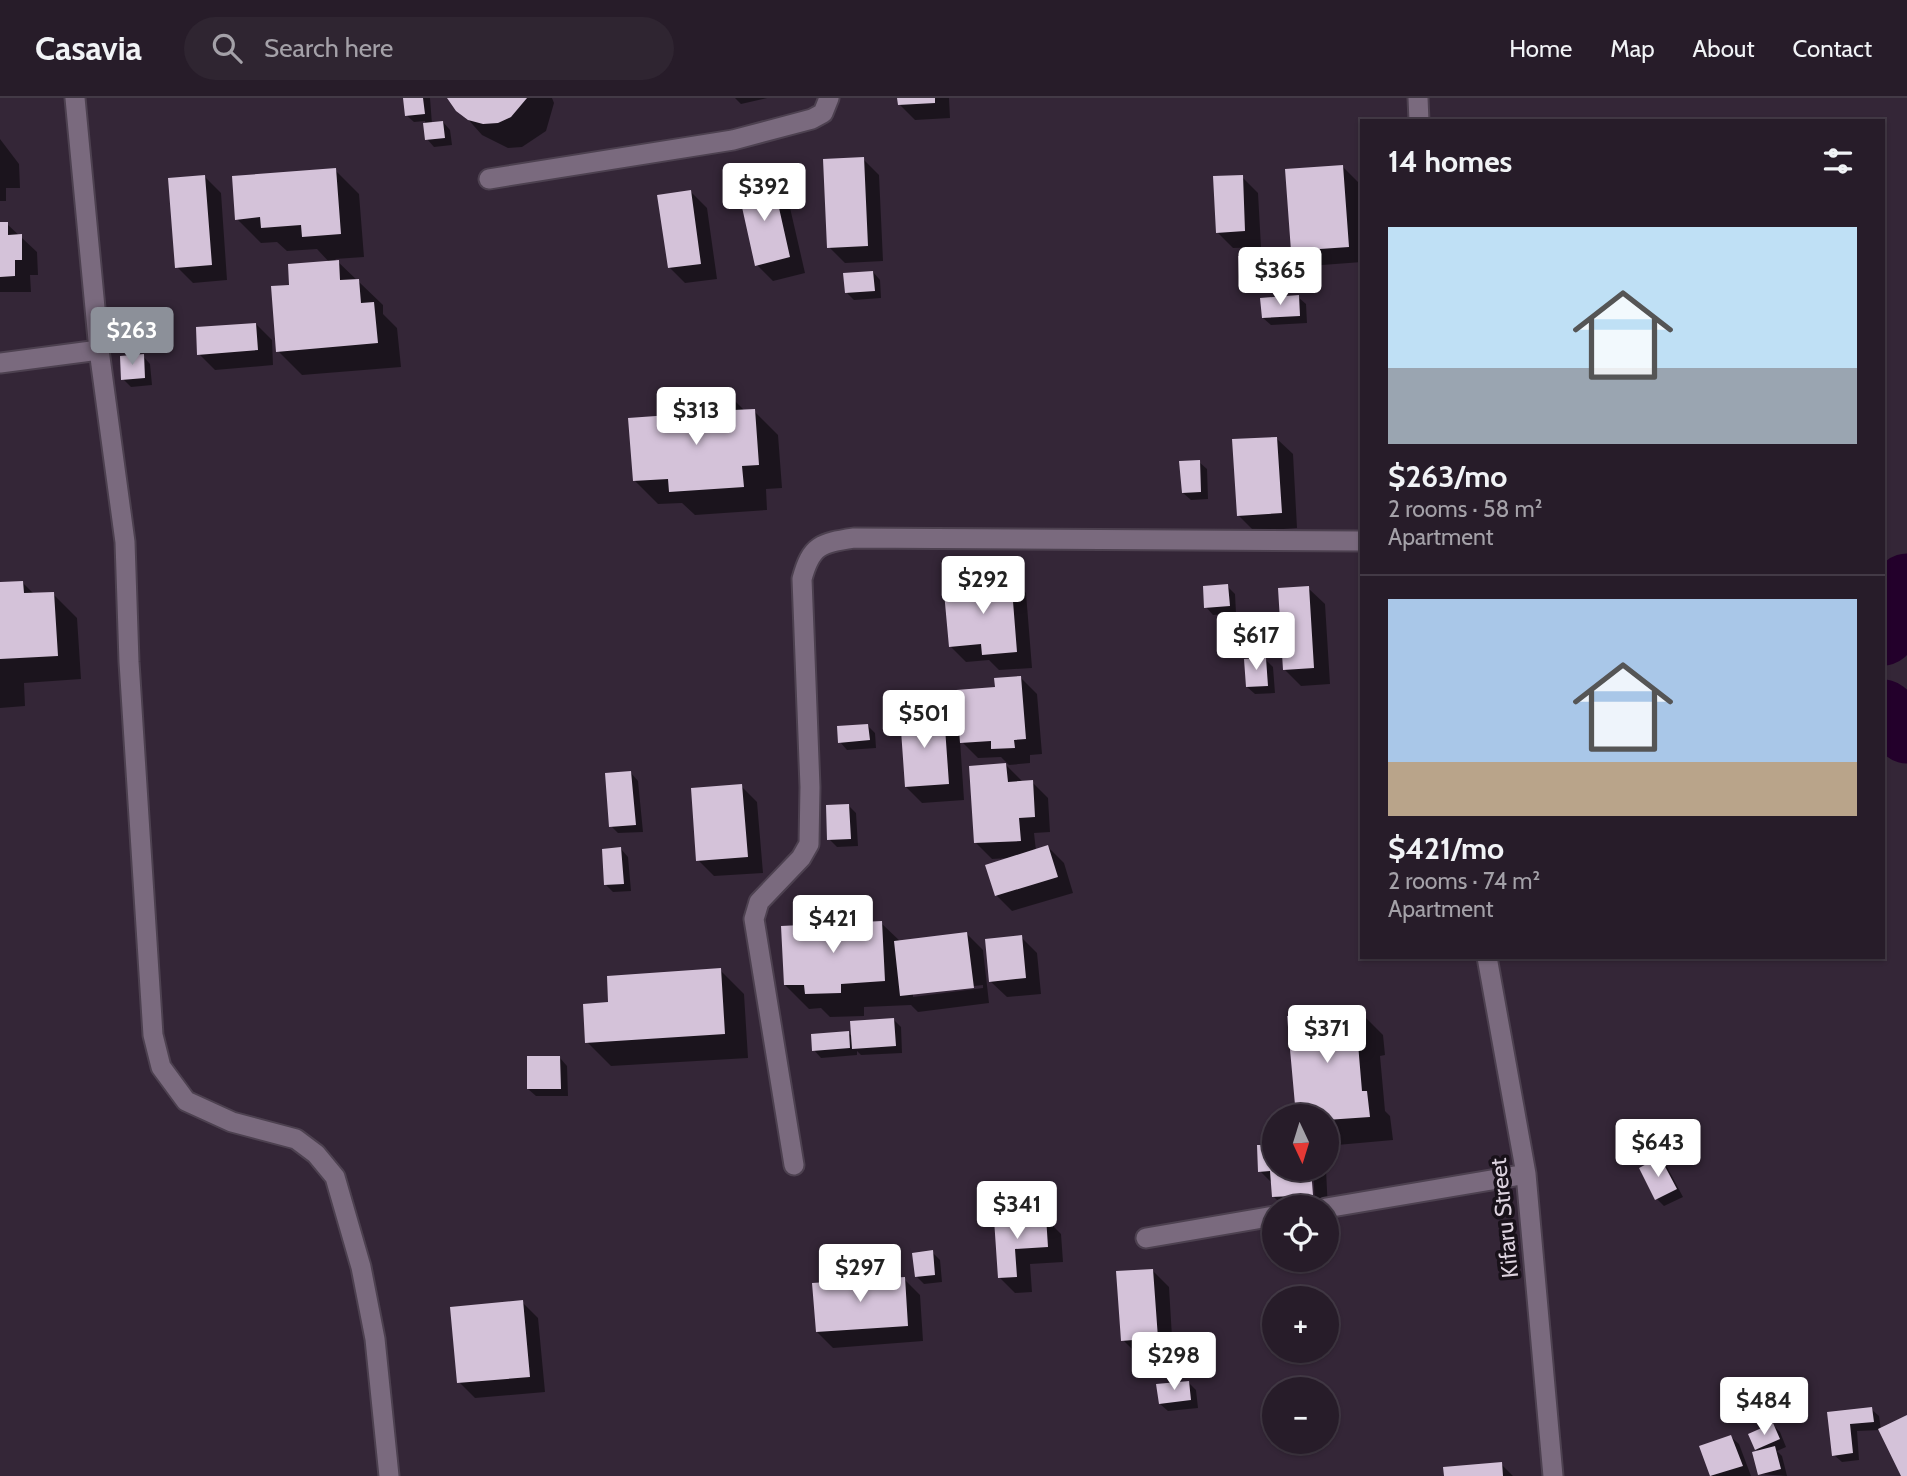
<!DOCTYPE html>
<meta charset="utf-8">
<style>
body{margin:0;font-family:Cabin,sans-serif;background:#2f2531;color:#f1f3f6;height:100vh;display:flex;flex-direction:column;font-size:26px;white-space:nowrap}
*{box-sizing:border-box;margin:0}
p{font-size:23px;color:#a4a1a8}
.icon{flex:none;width:38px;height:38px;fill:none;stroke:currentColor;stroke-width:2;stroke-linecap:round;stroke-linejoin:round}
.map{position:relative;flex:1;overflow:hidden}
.details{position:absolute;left:1360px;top:21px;width:525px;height:840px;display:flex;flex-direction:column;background:#271c29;border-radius:0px;box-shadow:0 2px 5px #0004,0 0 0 2px #433a46}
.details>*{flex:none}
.needle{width:46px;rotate:176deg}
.tools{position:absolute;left:1262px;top:1006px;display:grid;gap:14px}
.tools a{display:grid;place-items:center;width:77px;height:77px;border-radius:50%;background:#271c29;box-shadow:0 2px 5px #0004,0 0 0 2px #433a46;font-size:35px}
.price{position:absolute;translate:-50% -60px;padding:0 16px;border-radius:7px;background:#fff;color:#222;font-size:23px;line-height:46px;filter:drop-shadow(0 2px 4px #0008)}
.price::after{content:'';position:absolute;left:50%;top:42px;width:21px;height:16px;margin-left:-10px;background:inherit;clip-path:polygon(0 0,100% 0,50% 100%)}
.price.active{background:#8c9099;color:#fff}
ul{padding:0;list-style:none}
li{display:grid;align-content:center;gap:14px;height:371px;padding:0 28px}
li+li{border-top:2px solid #433a46}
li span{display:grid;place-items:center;height:217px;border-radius:0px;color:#555}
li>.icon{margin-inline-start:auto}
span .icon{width:126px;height:126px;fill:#fffc;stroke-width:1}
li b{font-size:30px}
h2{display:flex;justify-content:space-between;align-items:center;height:84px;padding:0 28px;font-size:30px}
header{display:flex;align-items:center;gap:42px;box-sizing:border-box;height:98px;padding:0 35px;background:#271c29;border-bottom:2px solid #433a46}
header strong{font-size:33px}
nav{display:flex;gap:38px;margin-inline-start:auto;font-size:24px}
.search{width:490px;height:63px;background:#2f2531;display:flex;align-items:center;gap:18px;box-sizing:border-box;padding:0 24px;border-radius:38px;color:#a4a1a8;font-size:26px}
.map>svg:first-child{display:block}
.shadow{fill:#0007;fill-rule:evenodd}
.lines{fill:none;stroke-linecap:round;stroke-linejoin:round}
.river{stroke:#23002b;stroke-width:65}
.building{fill:#d4c2d9}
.minor-casing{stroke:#4d4150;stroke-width:23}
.minor{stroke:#7a6a7e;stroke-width:19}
.labels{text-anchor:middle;stroke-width:7;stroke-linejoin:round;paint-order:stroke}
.street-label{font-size:23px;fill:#ddd3df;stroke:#181119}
</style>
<header>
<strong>Casavia</strong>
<div class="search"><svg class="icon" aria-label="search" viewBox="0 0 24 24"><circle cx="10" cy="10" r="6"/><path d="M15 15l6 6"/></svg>Search here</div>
<nav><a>Home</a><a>Map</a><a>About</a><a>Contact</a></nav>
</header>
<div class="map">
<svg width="1907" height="1378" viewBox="0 0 1907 1378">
<rect width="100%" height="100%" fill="#342637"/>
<path class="shadow" d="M 405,0 L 430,0 L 432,26 L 443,24 L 450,32 L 452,47 L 434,49 L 427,41 L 425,23 L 414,24 L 406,17 Z
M 449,0 L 552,0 L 554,5 L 546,33 L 522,49 L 508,50 L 482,37 Z
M 735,0 L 767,0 L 741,6 Z
M 899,0 L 949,0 L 950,20 L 915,22 L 899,6 Z
M 0,41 L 19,66 L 20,90 L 6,90 L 6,103 L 0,103 Z
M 863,61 L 879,77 L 883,163 L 845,165 L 829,149 Z
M 1343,69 L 1359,85 L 1362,164 L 1309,168 L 1293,152 Z
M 335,72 L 359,96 L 364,159 L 335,161 L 383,207 L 383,216 L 397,230 L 401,269 L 302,277 L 278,253 L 291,189 L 330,165 L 317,151 L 287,153 L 277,144 L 261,145 L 237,121 Z
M 205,79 L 221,95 L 227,182 L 193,185 L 177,169 Z
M 1242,79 L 1258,95 L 1261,149 L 1233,150 L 1217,134 Z
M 772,85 L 788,101 L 805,175 L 773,183 L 757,167 Z
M 691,94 L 707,110 L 717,181 L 685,185 L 669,169 Z
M 0,126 L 7,126 L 37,154 L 38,177 L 30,177 L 31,194 L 0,194 Z
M 1282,157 L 1289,164 L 1290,183 L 1248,185 L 1241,178 Z
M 873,174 L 880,182 L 881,200 L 854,202 L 847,195 Z
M 1298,199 L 1306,206 L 1307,225 L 1271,227 L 1263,220 Z
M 256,226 L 272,242 L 273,267 L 215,272 L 199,256 Z
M 143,258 L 150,266 L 152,287 L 131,289 L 123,281 Z
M 732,300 L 745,313 L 754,313 L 778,337 L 782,390 L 766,391 L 767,412 L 695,417 L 682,405 L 658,406 L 634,382 L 700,316 Z
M 1276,340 L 1293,356 L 1297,430 L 1254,433 L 1238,417 Z
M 1199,364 L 1207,371 L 1208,401 L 1191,402 L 1183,395 Z
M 1010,479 L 1026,495 L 1032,570 L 999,572 L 989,562 L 966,564 L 950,548 L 978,492 Z
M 23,485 L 35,497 L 53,496 L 77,520 L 81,581 L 24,585 L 25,608 L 0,610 L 0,486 Z
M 1227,488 L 1235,496 L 1236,515 L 1213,517 L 1206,509 Z
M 1308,490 L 1325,506 L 1330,586 L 1301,588 L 1285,572 Z
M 1266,562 L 1273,569 L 1275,595 L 1255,596 L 1247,589 Z
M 1021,580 L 1037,596 L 1042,656 L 1030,657 L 1030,665 L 1009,667 L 1001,659 L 978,660 L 960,642 L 964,702 L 922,705 L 906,689 L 943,617 L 961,635 L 996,591 Z
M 868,628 L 875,635 L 876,650 L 847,652 L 840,644 Z
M 1006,667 L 1022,683 L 1032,684 L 1048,700 L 1050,734 L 1034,735 L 1036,753 L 1048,749 L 1064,765 L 1073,795 L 1012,813 L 996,797 L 1008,760 L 992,761 L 976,745 Z
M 631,675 L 638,683 L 643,734 L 618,735 L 611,728 Z
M 741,688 L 757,704 L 763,775 L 714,778 L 698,762 Z
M 849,708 L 856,715 L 858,748 L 837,749 L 829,741 Z
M 621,751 L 628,759 L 631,793 L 613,794 L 606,787 Z
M 881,825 L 901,844 L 967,836 L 983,852 L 989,905 L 918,914 L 911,907 L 864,909 L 864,918 L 830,919 L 821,910 L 809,911 L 785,887 ZM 983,887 L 983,890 L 913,899 L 913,895 Z
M 1021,839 L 1037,855 L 1041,896 L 1007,899 L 990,883 Z
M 720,872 L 744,896 L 748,960 L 611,968 L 587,944 L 610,906 Z
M 1359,913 L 1383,937 L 1385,957 L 1380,958 L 1385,1013 L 1390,1018 L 1393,1042 L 1326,1048 L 1326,1018 L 1298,1018 L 1289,919 Z
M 893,921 L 901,929 L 902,955 L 861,957 L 857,953 L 857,957 L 821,960 L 814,952 L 848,935 L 853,939 Z
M 560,960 L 567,968 L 568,998 L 536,998 L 528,991 Z
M 1274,1048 L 1274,1071 L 1310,1071 L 1312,1106 L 1315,1106 L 1313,1071 L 1326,1071 L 1328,1113 L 1326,1110 L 1285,1110 L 1273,1098 L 1273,1086 L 1260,1073 Z
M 1660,1061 L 1667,1069 L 1683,1099 L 1664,1108 L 1657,1101 Z
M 1045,1120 L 1061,1136 L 1063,1164 L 1030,1166 L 1032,1194 L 1015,1195 L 999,1179 L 996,1123 Z
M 932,1154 L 940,1162 L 942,1184 L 924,1186 L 916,1178 Z
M 1153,1173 L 1169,1189 L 1173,1256 L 1139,1258 L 1123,1242 Z
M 904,1181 L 920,1197 L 923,1243 L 833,1250 L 817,1234 Z
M 522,1204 L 538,1220 L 545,1294 L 475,1300 L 459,1284 Z
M 1189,1285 L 1196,1292 L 1198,1310 L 1168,1313 L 1160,1306 Z
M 1871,1311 L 1879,1318 L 1881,1332 L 1857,1333 L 1859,1362 L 1842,1364 L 1834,1357 L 1829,1315 Z
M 1773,1327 L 1780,1334 L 1786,1349 L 1777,1353 L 1782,1358 L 1787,1378 L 1760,1376 L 1759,1354 L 1756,1351 Z
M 1731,1339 L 1739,1346 L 1751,1378 L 1712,1378 L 1702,1350 Z
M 1501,1366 L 1513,1378 L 1446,1378 Z"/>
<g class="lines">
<path class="river" d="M 1883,535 L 1907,488
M 1883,614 L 1907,633"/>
</g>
<path class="building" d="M 403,0 L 423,0 L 425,16 L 405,18 Z
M 447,0 L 527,0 L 511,19 L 498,25 L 483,26 L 468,22 L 456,13 Z
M 897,0 L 935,0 L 935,5 L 898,7 Z
M 443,23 L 445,40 L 425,42 L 423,25 Z
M 864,59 L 868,148 L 827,150 L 823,61 Z
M 1343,67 L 1349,149 L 1291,153 L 1285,71 Z
M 336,70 L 341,136 L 302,139 L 301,127 L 261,130 L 260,119 L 235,122 L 232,78 Z
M 205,77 L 212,167 L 175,170 L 168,80 Z
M 1243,77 L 1245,133 L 1216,135 L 1213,78 Z
M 773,83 L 790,159 L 755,168 L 738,91 Z
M 691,92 L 701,166 L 668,170 L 657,97 Z
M 0,124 L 8,124 L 8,137 L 22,136 L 22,162 L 15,162 L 15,178 L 0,179 Z
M 1282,155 L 1284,175 L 1239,179 L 1238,158 Z
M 339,162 L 340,182 L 359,181 L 361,205 L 374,204 L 378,245 L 276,254 L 271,188 L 289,187 L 288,166 Z
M 873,173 L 875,193 L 845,195 L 843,175 Z
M 1299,197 L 1300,218 L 1262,220 L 1260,200 Z
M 256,225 L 258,252 L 197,257 L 196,229 Z
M 144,256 L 145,280 L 121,282 L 120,258 Z
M 732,298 L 733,312 L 755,311 L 759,367 L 742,368 L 744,389 L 669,394 L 668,381 L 633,383 L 628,320 L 698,315 L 697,301 Z
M 1277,339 L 1282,415 L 1237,418 L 1232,341 Z
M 1200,362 L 1201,394 L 1182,395 L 1179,363 Z
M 1011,478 L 1017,554 L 982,557 L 981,546 L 949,549 L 944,494 L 976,491 L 975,481 Z
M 23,483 L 24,495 L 54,494 L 58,558 L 0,561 L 0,484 Z
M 1228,486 L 1230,508 L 1204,510 L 1203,488 Z
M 1309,488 L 1314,570 L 1283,572 L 1278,490 Z
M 1266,560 L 1268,588 L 1246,589 L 1244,561 Z
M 1021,578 L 1026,641 L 1014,642 L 1015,650 L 991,651 L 991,643 L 960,645 L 956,592 L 995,589 L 994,580 Z
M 944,615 L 949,686 L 905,689 L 900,618 Z
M 868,626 L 870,642 L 838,645 L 837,628 Z
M 1006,665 L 1008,684 L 1033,682 L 1035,719 L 1019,720 L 1021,743 L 974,745 L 969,668 Z
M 631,673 L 636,727 L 609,729 L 605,675 Z
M 742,686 L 748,759 L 696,763 L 691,690 Z
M 849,706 L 851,741 L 827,742 L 826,707 Z
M 1048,747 L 1058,779 L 995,798 L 985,767 Z
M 621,749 L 624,786 L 604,787 L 602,751 Z
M 882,823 L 885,883 L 841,886 L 841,895 L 805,896 L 804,887 L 784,887 L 781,828 Z
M 967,834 L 974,890 L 900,898 L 894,843 Z
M 1022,837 L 1026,880 L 989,884 L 985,841 Z
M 721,870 L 725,936 L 585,945 L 583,906 L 608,904 L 607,878 Z
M 1360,911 L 1362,934 L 1357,934 L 1362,993 L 1367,993 L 1370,1019 L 1326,1022 L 1326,1018 L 1296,1018 L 1287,918 Z
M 894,920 L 896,948 L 852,951 L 850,923 Z
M 849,933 L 850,950 L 812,953 L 811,936 Z
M 527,958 L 560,958 L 561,991 L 527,991 Z
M 1257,1047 L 1274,1047 L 1274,1071 L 1311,1071 L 1313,1097 L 1272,1099 L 1270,1073 L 1258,1074 Z
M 1660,1059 L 1677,1091 L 1655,1102 L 1639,1070 Z
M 1046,1118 L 1048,1149 L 1015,1151 L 1017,1179 L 998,1180 L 994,1121 Z
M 933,1152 L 935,1177 L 915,1179 L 912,1155 Z
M 1153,1171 L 1158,1240 L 1121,1243 L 1116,1173 Z
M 905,1179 L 908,1228 L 816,1234 L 812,1185 Z
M 523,1202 L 530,1279 L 457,1285 L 450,1209 Z
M 1189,1283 L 1191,1302 L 1159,1306 L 1156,1286 Z
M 1872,1309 L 1874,1324 L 1850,1326 L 1853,1355 L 1832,1358 L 1827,1314 Z
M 1907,1317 L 1907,1378 L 1901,1378 L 1878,1331 Z
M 1773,1325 L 1780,1341 L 1755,1352 L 1748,1336 Z
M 1731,1337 L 1743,1368 L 1710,1378 L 1699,1348 Z
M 1775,1348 L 1781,1371 L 1758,1377 L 1752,1354 Z
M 1502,1364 L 1503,1378 L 1444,1378 L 1443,1369 Z"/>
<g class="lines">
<g class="minor-casing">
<path id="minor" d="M 75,0 L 99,252 L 125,444 L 129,564 L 153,937 L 161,969 L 186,1003 L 232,1024 L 296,1041 L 316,1056 L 335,1079 L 361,1169 L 375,1241 L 389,1378
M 1418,0 L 1419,23
M 489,81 L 733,42 L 812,21 L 823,15 L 829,0
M 0,265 L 99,252
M 1487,859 L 1526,1076 L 1553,1378
M 794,1067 L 754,821 L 759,804 L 801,760 L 809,746 L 810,689 L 802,481 C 811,447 821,445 854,440 L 1362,443
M 1326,1110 L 1526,1076
M 1146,1140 L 1274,1118"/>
</g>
<use href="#minor" class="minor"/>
</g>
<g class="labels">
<g class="street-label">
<text transform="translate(1504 1120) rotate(-96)" y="8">Kifaru Street</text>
</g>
</g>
</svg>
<div class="tools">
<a><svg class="needle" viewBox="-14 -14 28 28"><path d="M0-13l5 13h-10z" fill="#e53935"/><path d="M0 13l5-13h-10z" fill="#a4a1a8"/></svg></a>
<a><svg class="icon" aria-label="locate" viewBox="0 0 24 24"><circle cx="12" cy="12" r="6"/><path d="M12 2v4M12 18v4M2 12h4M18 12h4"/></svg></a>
<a>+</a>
<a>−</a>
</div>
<b class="price" style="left:764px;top:125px">$392</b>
<b class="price" style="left:1280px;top:209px">$365</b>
<b class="price active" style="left:132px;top:269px">$263</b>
<b class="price" style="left:696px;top:349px">$313</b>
<b class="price" style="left:983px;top:518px">$292</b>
<b class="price" style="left:1256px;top:574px">$617</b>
<b class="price" style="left:924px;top:652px">$501</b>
<b class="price" style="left:833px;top:857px">$421</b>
<b class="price" style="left:1327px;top:967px">$371</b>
<b class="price" style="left:1658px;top:1081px">$643</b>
<b class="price" style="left:1017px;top:1143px">$341</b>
<b class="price" style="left:860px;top:1206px">$297</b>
<b class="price" style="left:1174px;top:1294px">$298</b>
<b class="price" style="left:1764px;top:1339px">$484</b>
<section class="details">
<h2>14 homes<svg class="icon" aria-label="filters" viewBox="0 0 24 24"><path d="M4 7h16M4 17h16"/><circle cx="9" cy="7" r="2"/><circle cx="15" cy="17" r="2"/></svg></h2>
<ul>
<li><span style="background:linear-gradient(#bfe0f5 65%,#9aa5b1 0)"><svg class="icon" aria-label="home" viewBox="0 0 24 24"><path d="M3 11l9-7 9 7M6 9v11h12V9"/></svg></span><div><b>$263/mo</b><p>2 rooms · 58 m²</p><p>Apartment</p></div></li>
<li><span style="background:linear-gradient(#a9c7e8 75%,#b9a48a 0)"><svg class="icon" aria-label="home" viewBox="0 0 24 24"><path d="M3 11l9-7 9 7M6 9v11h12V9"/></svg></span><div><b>$421/mo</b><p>2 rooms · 74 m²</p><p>Apartment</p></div></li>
</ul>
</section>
</div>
